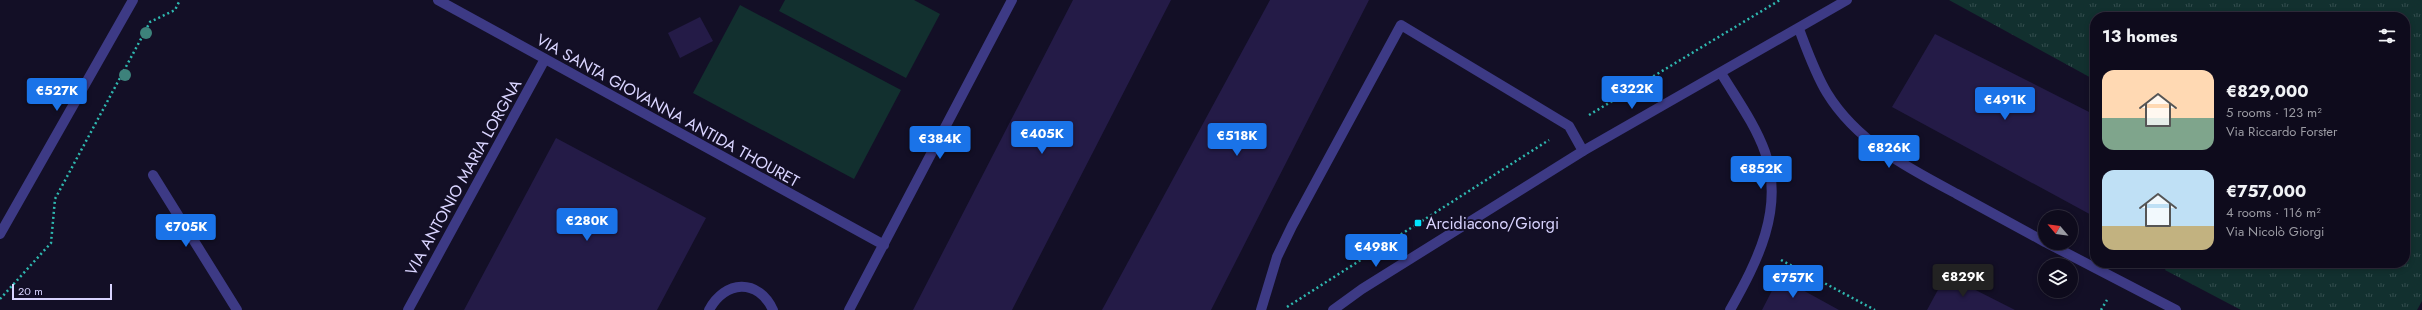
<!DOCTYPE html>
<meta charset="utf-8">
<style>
body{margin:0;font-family:Jost,sans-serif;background:#171425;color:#f1f3f6;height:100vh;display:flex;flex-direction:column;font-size:15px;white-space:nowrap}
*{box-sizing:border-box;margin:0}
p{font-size:13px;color:#9b9ba3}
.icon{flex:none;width:22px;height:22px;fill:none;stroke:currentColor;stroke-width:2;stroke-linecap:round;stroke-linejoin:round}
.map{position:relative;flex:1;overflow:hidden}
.drawer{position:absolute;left:2090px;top:12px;width:320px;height:256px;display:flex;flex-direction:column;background:#0e0b1c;border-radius:16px;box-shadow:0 2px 6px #0003,0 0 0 1px #2e2b3b}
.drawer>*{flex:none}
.needle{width:26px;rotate:299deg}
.fabs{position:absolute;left:2038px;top:210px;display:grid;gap:8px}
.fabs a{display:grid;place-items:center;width:40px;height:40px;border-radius:50%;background:#0e0b1c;box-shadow:0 2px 6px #0003,0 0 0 1px #2e2b3b;font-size:20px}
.scale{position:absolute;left:12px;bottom:10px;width:100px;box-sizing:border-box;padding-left:4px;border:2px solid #d9d4ff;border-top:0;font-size:11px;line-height:14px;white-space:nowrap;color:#d9d4ff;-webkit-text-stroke:3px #130f26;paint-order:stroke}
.price{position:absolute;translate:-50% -34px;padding:0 9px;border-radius:4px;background:#1a73e8;color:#fff;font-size:13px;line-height:26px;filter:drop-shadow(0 1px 2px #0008)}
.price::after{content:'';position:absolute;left:50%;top:24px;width:12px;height:9px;margin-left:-6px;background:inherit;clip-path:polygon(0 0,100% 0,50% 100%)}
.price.selected{background:#222;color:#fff}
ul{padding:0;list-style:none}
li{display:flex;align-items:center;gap:12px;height:100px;padding:0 12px}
li span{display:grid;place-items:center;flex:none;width:112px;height:80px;border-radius:12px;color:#555}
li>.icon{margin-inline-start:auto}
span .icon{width:48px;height:48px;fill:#fffc;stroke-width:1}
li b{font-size:17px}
h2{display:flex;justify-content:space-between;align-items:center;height:48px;padding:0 12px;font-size:17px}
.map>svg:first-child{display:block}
.grass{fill:url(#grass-tufts)}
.pitch{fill:#12302f}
.building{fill:#241b47}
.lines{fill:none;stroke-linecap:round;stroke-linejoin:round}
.path{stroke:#2fb8b0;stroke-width:2.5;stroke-dasharray:2 3;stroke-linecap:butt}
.lane{stroke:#3d3a85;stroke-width:10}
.street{stroke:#3d3a85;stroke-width:10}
.tree{fill:#3d827b}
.poi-dot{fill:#00e5ff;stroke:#130f26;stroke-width:1.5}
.labels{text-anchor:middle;stroke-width:4;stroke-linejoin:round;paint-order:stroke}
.street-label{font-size:16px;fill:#d9d4ff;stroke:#130f26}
.poi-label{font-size:16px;fill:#d9d4ff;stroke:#130f26;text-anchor:start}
</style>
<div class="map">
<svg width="2422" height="310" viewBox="0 0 2422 310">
<defs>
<pattern id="grass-tufts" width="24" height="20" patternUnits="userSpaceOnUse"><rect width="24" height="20" fill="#12302f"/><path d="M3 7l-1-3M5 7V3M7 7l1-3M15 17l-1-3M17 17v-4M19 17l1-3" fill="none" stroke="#344d4e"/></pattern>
</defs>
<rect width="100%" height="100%" fill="#130f26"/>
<path class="grass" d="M 1949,0 L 2422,0 L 2422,301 L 2417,310 L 2241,310 L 2165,270 L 2169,263 L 2405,263 L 2405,17 L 2095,17 L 2095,80 Z"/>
<path class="pitch" d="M 785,0 L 914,0 L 940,14 L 906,78 L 779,11 Z
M 740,5 L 901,90 L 854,179 L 693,93 Z"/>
<path class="building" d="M 1073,0 L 1171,0 L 1012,310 L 913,310 Z
M 1270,0 L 1369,0 L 1211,310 L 1102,310 Z
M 700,17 L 713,41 L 680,58 L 668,33 Z
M 1935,34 L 2095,115 L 2095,217 L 1892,107 Z
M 556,138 L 706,218 L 657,310 L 464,310 Z
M 1946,275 L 2015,310 L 1927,310 Z
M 1779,277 L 1839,310 L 1762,310 Z"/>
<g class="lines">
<path class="path" d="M 1589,115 L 1780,0
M 1781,260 L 1875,310
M 0,299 L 51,243 L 55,199 L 150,22 L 175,10 L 180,0
M 1287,307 L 1549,140
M 2101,310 L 2107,300"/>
<path class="lane" d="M 709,310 C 725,280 758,278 773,310
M 1261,310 L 1277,257 L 1292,226 L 1401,25 L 1569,126 L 1583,151"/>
<path class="street" d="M 438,0 L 884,245
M 1799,29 C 1807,50 1815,73 1827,93 C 1857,142 1908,168 1957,194 C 1986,210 2016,226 2045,242
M 1721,73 C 1736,98 1755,124 1765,152 C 1785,209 1757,262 1730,310
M 153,175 L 237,310
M 0,234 L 133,0
M 2047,243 L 2176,310
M 408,310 L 545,59
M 849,310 L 1012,0
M 1333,310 L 1362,289 L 1583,151 L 1847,0"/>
</g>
<g class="tree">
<circle cx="146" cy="33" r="6"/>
<circle cx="125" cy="75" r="6"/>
</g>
<rect class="poi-dot" x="1414" y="219" width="8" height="8" rx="2"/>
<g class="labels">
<g class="street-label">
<text transform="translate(668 110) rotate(29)" y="6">VIA SANTA GIOVANNA ANTIDA THOURET</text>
<text transform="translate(463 177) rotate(-61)" y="6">VIA ANTONIO MARIA LORGNA</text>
</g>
<g class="poi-label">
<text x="1426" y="229">Arcidiacono/Giorgi</text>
</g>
</g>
</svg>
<div class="fabs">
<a><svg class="needle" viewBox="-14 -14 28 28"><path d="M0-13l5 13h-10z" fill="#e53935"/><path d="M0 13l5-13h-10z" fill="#9b9ba3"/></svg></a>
<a><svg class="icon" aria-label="layers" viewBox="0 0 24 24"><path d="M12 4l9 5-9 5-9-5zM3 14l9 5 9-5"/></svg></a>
</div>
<div class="scale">20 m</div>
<b class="price" style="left:1632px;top:110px">€322K</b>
<b class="price" style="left:57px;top:112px">€527K</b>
<b class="price" style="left:2005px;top:121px">€491K</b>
<b class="price" style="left:1042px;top:155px">€405K</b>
<b class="price" style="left:1237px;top:157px">€518K</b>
<b class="price" style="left:940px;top:160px">€384K</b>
<b class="price" style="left:1889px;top:169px">€826K</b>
<b class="price" style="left:1761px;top:190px">€852K</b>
<b class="price" style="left:587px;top:242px">€280K</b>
<b class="price" style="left:186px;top:248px">€705K</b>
<b class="price" style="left:1376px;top:268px">€498K</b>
<b class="price selected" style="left:1963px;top:298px">€829K</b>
<b class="price" style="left:1793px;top:299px">€757K</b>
<section class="drawer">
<h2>13 homes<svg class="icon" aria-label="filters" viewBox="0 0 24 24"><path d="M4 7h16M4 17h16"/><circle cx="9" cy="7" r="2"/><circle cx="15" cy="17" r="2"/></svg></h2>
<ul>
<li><span style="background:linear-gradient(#ffd9b3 60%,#7fa58c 0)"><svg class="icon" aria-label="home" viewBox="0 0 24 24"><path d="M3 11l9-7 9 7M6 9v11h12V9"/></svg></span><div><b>€829,000</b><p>5 rooms · 123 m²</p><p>Via Riccardo Forster</p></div></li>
<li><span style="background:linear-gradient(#bfe0f5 70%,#c2b280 0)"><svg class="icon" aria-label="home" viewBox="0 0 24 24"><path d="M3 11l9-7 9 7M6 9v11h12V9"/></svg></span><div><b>€757,000</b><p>4 rooms · 116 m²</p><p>Via Nicolò Giorgi</p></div></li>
</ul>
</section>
</div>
